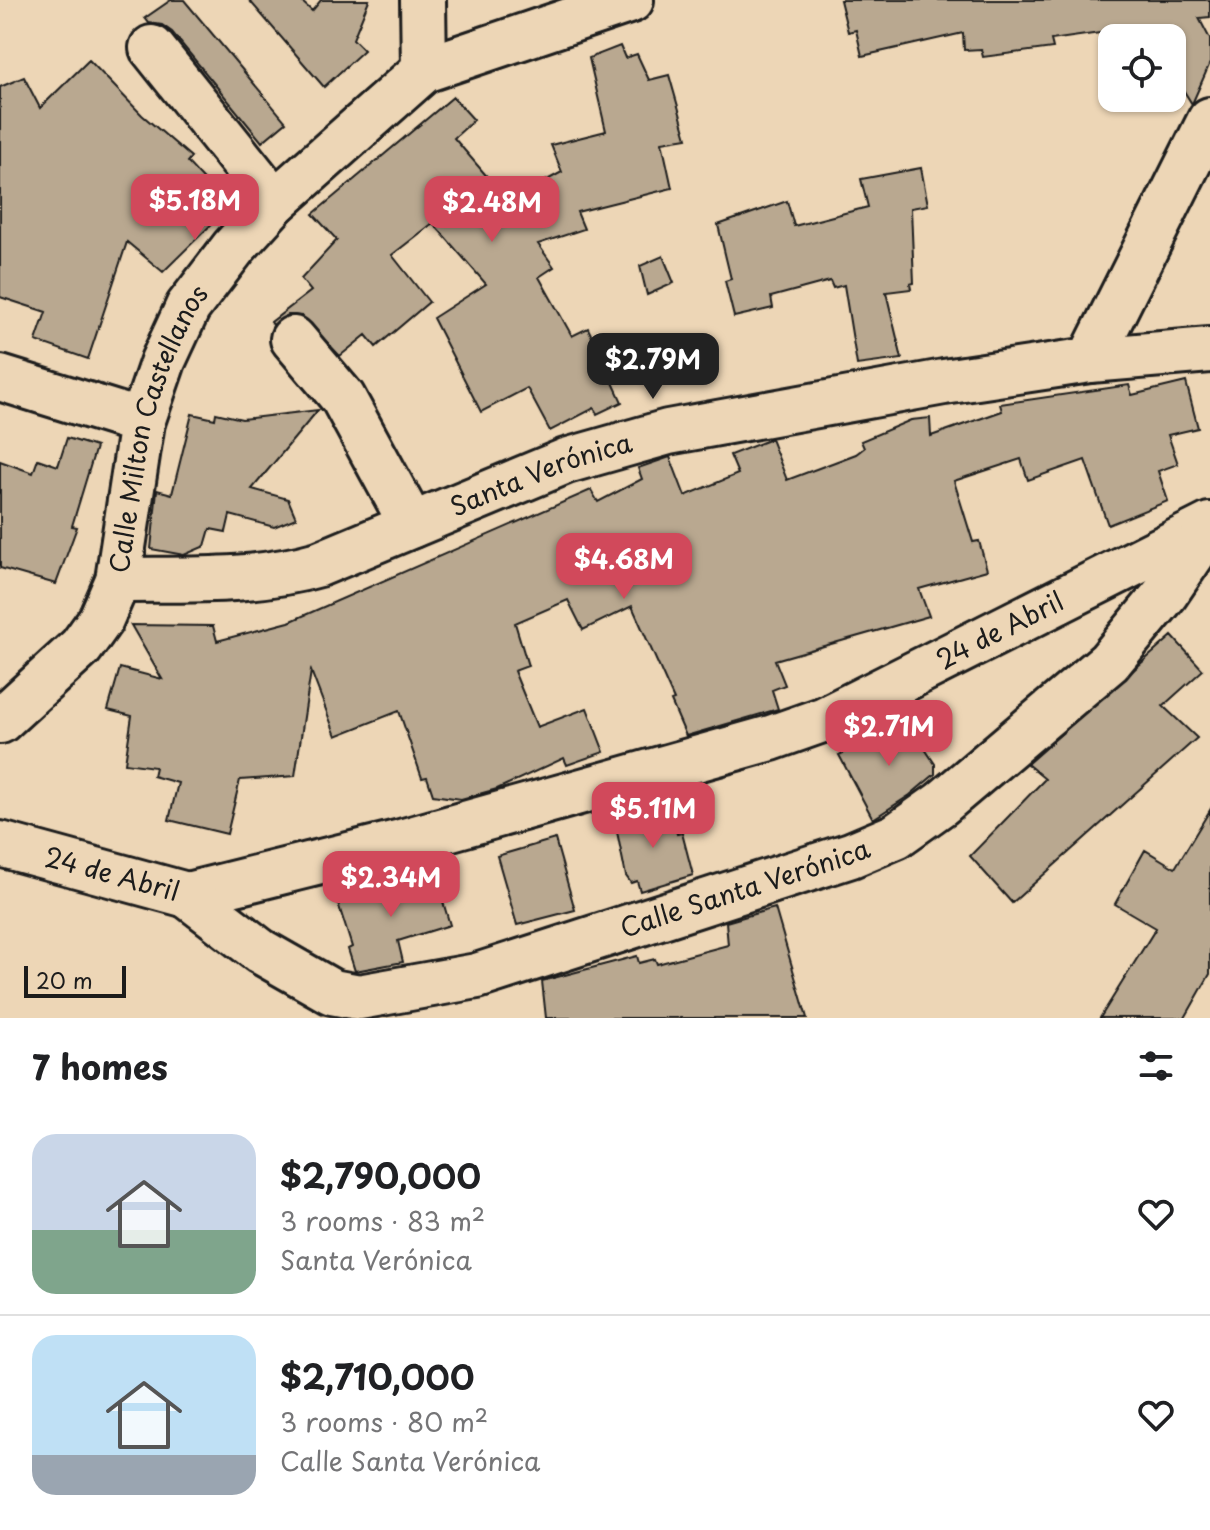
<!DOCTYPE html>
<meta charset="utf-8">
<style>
body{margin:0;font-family:"Playpen Sans",sans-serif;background:#f6f6f6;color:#202124;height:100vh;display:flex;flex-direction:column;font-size:30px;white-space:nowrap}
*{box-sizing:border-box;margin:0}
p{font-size:26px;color:#757577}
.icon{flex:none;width:44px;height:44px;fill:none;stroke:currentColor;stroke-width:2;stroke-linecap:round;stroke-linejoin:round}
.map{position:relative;height:1018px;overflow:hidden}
.details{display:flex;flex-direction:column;background:#fff;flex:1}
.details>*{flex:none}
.fabs{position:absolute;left:1098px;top:24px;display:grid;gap:16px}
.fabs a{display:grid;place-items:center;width:88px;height:88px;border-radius:16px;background:#fff;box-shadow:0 2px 6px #0004;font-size:40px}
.scale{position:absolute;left:24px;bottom:20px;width:102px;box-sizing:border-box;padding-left:8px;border:4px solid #1c1c1c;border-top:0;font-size:22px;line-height:28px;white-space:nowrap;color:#1c1c1c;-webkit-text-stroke:6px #edd6b6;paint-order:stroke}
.price{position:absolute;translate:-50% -68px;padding:0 18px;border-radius:16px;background:#d1495b;color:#fff;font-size:26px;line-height:52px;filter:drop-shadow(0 2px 4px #0008)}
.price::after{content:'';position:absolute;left:50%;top:48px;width:24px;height:18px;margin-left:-12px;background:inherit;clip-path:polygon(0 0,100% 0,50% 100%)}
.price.active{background:#222;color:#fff}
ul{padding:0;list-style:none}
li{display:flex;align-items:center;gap:24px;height:200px;padding:0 32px}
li+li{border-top:2px solid #e0e0e0}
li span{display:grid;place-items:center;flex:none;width:224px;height:160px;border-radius:24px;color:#555}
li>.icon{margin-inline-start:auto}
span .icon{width:96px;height:96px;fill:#fffc;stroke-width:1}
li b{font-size:34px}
h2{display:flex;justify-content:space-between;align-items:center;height:96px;padding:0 32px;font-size:34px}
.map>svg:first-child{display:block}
.building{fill:#b9a890;stroke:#1c1c1c;stroke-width:2}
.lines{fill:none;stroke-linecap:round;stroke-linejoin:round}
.minor-casing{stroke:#1c1c1c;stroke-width:50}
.minor{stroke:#edd6b6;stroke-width:44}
.labels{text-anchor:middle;stroke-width:6;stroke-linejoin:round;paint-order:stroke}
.street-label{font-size:26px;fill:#1c1c1c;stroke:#edd6b6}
</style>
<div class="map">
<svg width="1210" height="1018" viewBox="0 0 1210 1018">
<rect width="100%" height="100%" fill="#edd6b6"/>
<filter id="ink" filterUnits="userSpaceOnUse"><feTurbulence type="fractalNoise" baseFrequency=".0125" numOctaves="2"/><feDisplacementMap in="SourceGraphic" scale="16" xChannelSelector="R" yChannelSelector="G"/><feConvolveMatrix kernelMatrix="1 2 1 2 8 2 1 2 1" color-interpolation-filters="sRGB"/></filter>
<g filter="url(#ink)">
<path class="building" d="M 171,0 L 184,0 L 286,122 L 262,142 L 172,32 L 162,25 L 149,23 L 145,18 Z
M 249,0 L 300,0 L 312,11 L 321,0 L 369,0 L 353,39 L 364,50 L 324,87 Z
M 840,0 L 1210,0 L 1210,17 L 1199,18 L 1210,39 L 1210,63 L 1192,104 L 1172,72 L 1172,38 L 1146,38 L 1149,26 L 1051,40 L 1053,48 L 983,57 L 981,49 L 964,50 L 963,33 L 862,56 L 856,30 L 848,32 Z
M 620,46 L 625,58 L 637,54 L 649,80 L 669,75 L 687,138 L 662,142 L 672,188 L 577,212 L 584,229 L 538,244 L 554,267 L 539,277 L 572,336 L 588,328 L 622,402 L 597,414 L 594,408 L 550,431 L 527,388 L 481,412 L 433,318 L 486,284 L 433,223 L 392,255 L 429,302 L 376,347 L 366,335 L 340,356 L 302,316 L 288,315 L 273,325 L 271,322 L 311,291 L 301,279 L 337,240 L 313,214 L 453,97 L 474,120 L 454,138 L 508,201 L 562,172 L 551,145 L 606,131 L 589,58 Z
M 89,60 L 142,115 L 191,157 L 187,162 L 229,207 L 163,272 L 127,242 L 88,359 L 36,341 L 46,312 L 0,297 L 0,87 L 24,77 L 40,108 Z
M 921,168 L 928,205 L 911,208 L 914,283 L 910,284 L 911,289 L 886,292 L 902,359 L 857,365 L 844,285 L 833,288 L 830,281 L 771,297 L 773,308 L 734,317 L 725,281 L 731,279 L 718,225 L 787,201 L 794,226 L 868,207 L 861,179 Z
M 663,256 L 674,283 L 647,295 L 640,266 Z
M 1186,382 L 1198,428 L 1168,435 L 1178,464 L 1158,471 L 1168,501 L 1108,525 L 1085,460 L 1028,480 L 1021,459 L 954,481 L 973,542 L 979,541 L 987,570 L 919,589 L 929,616 L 775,660 L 785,685 L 772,690 L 778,709 L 686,736 L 671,701 L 674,700 L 632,606 L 583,630 L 568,600 L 515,623 L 528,666 L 514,671 L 537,727 L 587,708 L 604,752 L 567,765 L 564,758 L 497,789 L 461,799 L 433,795 L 427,777 L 422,778 L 399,711 L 336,736 L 311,671 L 295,776 L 240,780 L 227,834 L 169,820 L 178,783 L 153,776 L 155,767 L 125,763 L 132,716 L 108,710 L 120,668 L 162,679 L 131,625 L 213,626 L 217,641 L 289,622 L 591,490 L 598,502 L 642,479 L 638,468 L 670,457 L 685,496 L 738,474 L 730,455 L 771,439 L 787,480 L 856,454 L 864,448 L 861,441 L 911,420 L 930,418 L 931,436 L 1002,411 L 1000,404 L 1129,385 L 1132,395 Z
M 318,410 L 252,489 L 288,499 L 296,518 L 274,527 L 230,515 L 226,532 L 210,529 L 205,546 L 184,555 L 151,549 L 157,490 L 172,494 L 192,414 L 215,419 L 216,413 L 242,419 Z
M 67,438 L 96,447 L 72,526 L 77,527 L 56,584 L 0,568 L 0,461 L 33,473 L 38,459 L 58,466 Z
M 1172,636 L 1203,670 L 1163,706 L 1197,738 L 1012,903 L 970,856 L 1045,779 L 1027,764 Z
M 907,722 L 935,764 L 935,774 L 910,795 L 873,819 L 839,755 Z
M 670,808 L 677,834 L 682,833 L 693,875 L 640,891 L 637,881 L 631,883 L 626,876 L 615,822 Z
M 1210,810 L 1210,974 L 1185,1018 L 1100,1018 L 1156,928 L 1115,904 L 1145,850 L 1175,868 Z
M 555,839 L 575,910 L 517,925 L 497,856 Z
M 439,872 L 441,895 L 450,925 L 398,941 L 403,962 L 355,971 L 348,949 L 352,947 L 337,900 Z
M 775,908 L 807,1018 L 546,1018 L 542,981 L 637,956 L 639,963 L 655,959 L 657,964 L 728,945 L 726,922 Z"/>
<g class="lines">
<g class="minor-casing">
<g id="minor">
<path d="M 423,0 L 424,70"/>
<path d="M 152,48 L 275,202"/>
<path d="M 293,339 L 343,398 L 412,525"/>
<path d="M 1090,360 L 1210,120"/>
<path d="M 0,378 L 142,422"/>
<path id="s1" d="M 118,580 C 186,579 253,583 319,564 L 566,461 L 668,432 L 944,382 L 1090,360 L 1210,350"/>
<path id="s2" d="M 0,721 L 81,647 L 101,619 L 118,580 L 142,422 L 163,361 L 188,307 L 234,247 L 275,202 L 424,70 L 631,0"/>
<path id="s3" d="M 0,844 L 187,895 L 401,842 L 771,738 L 825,719 L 1210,525"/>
<path id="s4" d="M 187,895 L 260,951 L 332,992 L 359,997 L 477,976 L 851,855 L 896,836 L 941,804 L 1109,662 L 1166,593 L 1210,528"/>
</g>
</g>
<use href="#minor" class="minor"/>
</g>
</g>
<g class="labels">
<g class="street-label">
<text dy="9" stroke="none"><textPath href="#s2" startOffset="344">Calle Milton Castellanos</textPath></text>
<text dy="9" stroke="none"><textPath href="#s1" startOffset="442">Santa Verónica</textPath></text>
<text dy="9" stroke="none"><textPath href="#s3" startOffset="1052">24 de Abril</textPath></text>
<text dy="9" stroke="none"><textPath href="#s3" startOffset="116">24 de Abril</textPath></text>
<text dy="9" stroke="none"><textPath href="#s4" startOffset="604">Calle Santa Verónica</textPath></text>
</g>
</g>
</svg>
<div class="fabs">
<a><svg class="icon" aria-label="locate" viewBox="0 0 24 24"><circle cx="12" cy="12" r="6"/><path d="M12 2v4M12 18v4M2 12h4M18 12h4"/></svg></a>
</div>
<div class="scale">20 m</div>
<b class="price" style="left:195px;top:242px">$5.18M</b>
<b class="price" style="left:492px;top:244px">$2.48M</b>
<b class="price active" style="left:653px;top:401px">$2.79M</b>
<b class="price" style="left:624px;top:601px">$4.68M</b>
<b class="price" style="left:889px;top:768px">$2.71M</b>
<b class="price" style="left:653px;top:850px">$5.11M</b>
<b class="price" style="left:391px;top:919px">$2.34M</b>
</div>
<section class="details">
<h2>7 homes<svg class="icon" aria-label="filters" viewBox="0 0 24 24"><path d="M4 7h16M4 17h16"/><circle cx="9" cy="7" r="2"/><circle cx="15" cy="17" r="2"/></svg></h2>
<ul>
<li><span style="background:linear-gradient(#c9d6e8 60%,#7fa58c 0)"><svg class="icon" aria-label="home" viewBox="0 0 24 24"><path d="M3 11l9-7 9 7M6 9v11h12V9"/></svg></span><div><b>$2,790,000</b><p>3 rooms · 83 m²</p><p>Santa Verónica</p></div><svg class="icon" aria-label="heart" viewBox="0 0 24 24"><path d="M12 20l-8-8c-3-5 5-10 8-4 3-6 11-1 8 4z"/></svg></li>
<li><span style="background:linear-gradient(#bfe0f5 75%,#9aa5b1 0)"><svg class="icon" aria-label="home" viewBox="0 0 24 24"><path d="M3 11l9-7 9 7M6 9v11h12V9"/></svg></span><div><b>$2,710,000</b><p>3 rooms · 80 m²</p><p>Calle Santa Verónica</p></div><svg class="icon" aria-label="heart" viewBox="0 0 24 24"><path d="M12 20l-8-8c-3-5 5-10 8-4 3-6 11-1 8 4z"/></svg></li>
</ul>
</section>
